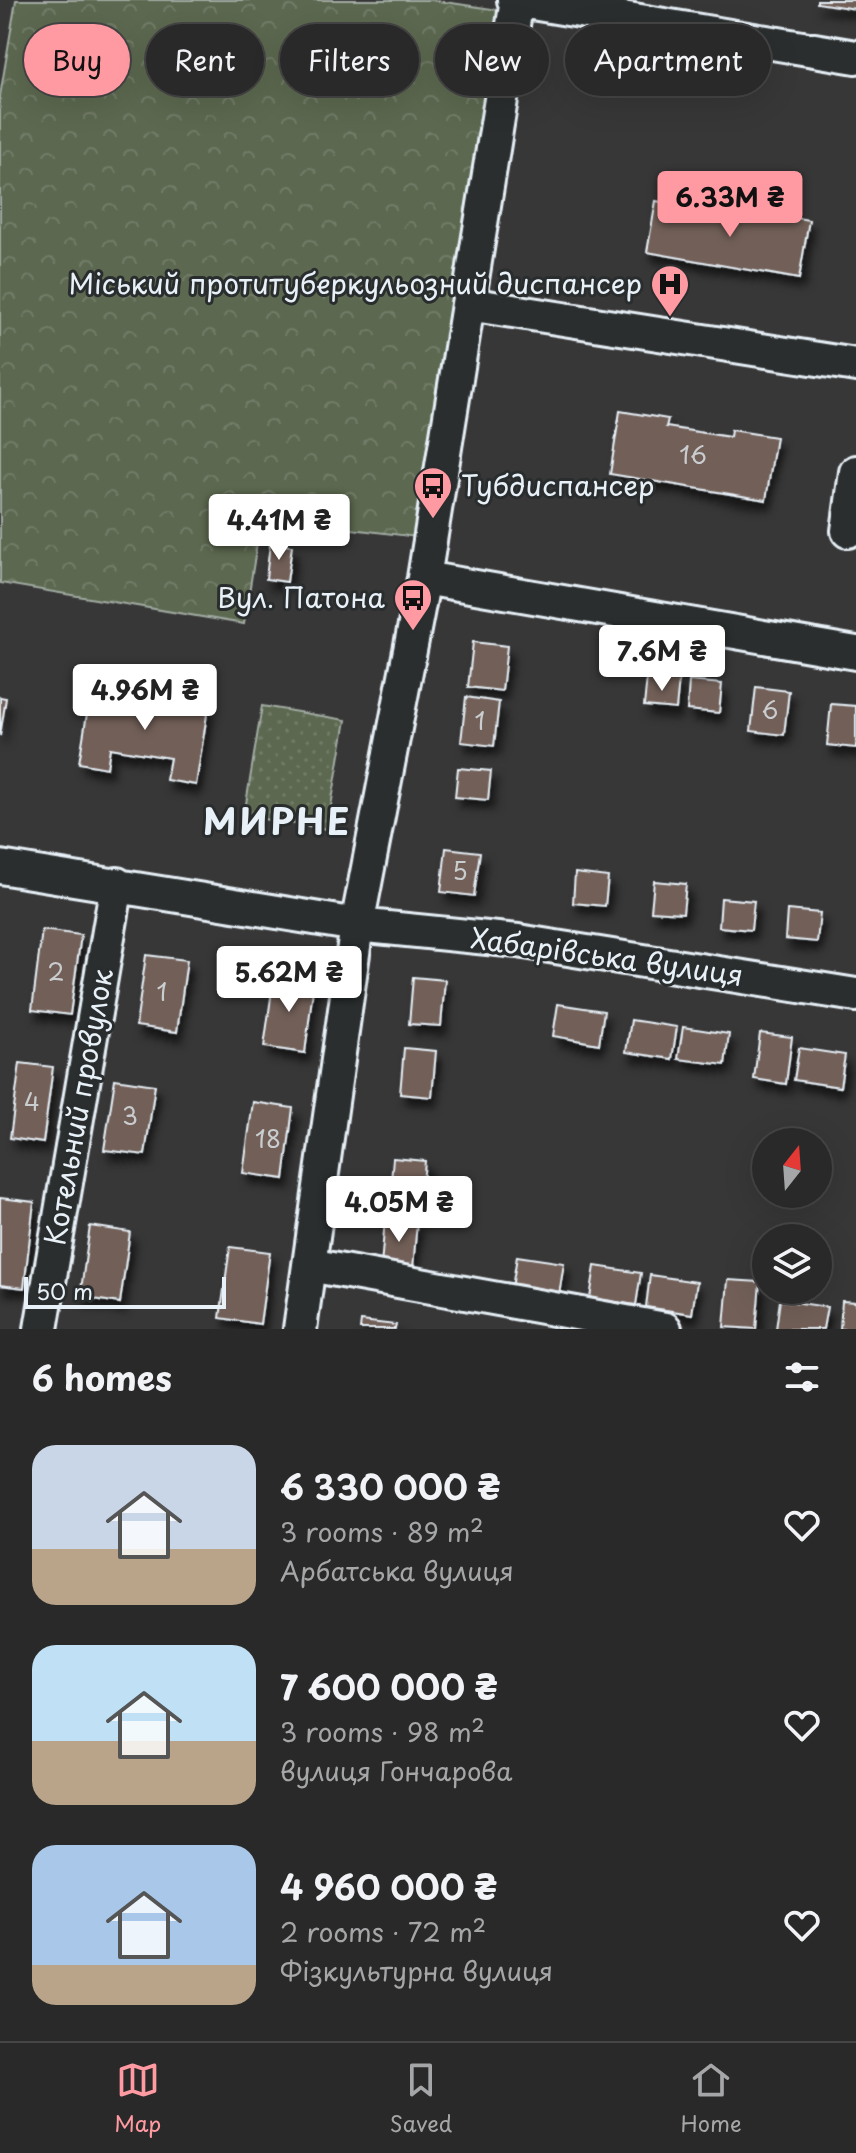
<!DOCTYPE html>
<meta charset="utf-8">
<style>
body{margin:0;font-family:"Playpen Sans",sans-serif;background:#363535;color:#f1f3f6;height:100vh;display:flex;flex-direction:column;font-size:30px;white-space:nowrap}
*{box-sizing:border-box;margin:0}
p{font-size:26px;color:#a5a6a8}
.icon{flex:none;width:44px;height:44px;fill:none;stroke:currentColor;stroke-width:2;stroke-linecap:round;stroke-linejoin:round}
.map{position:relative;height:1329px;overflow:hidden}
.drawer{display:flex;flex-direction:column;background:#2a2929;flex:1}
.drawer>*{flex:none}
.top-card{position:absolute;left:24px;top:24px;width:808px;height:72px;display:flex;gap:16px}
.needle{width:52px;rotate:17deg}
.controls{position:absolute;left:752px;top:1128px;display:grid;gap:16px}
.controls a{display:grid;place-items:center;width:80px;height:80px;border-radius:50%;background:#2a2929;box-shadow:0 8px 32px #0002,0 0 0 2px #464546;font-size:40px}
.scale{position:absolute;left:24px;bottom:20px;width:202px;box-sizing:border-box;padding-left:8px;border:4px solid #e8f1f8;border-top:0;font-size:22px;line-height:28px;white-space:nowrap;color:#e8f1f8;-webkit-text-stroke:6px #2a2d2e;paint-order:stroke}
.price{position:absolute;translate:-50% -68px;padding:0 18px;border-radius:8px;background:#fff;color:#222;font-size:26px;line-height:52px;filter:drop-shadow(0 2px 4px #0008)}
.price::after{content:'';position:absolute;left:50%;top:48px;width:24px;height:18px;margin-left:-12px;background:inherit;clip-path:polygon(0 0,100% 0,50% 100%)}
.price.on{background:#ff9aa2;color:#111}
ul{padding:0;list-style:none}
li{display:flex;align-items:center;gap:24px;height:200px;padding:0 32px}
li span{display:grid;place-items:center;flex:none;width:224px;height:160px;border-radius:24px;color:#555}
li>.icon{margin-inline-start:auto}
span .icon{width:96px;height:96px;fill:#fffc;stroke-width:1}
li b{font-size:34px}
h2{display:flex;justify-content:space-between;align-items:center;height:96px;padding:0 32px;font-size:34px}
.chip{padding:0 28px;border-radius:36px;background:#2a2929;box-shadow:0 8px 32px #0002,0 0 0 2px #464546;font-size:28px;line-height:72px}
.chip.on{background:#ff9aa2;color:#111}
.dock{display:flex;justify-content:space-around;align-items:center;height:112px;border-top:2px solid #464546;background:#2a2929;font-size:22px;color:#a5a6a8}
.dock a{display:grid;justify-items:center;gap:4px}
.dock .on{color:#ff9aa2}
.map>svg:first-child{display:block}
.forest{fill:url(#forest-crowns);stroke:#a2aca4;stroke-width:2}
.park{fill:url(#park-dots);stroke:#a2aca4;stroke-width:2}
.building{fill:#726059;stroke:#e8f1f8;stroke-width:2;filter:url(#shadow)}
.lines{fill:none;stroke-linecap:round;stroke-linejoin:round}
.minor-casing{stroke:#e8f1f8;stroke-width:38}
.minor{stroke:#2a2d2e;stroke-width:32}
.labels{text-anchor:middle;stroke-width:6;stroke-linejoin:round;paint-order:stroke}
.number-label{font-size:24px;fill:#cacdd0}
.poi-label{font-size:28px;fill:#e8f1f8;stroke:#2a2d2e;text-anchor:end}
.street-label{font-size:28px;fill:#e8f1f8;stroke:#2a2d2e}
.district-label{font-size:36px;font-weight:bold;letter-spacing:2px;fill:#e8f1f8;stroke:#2a2d2e}
</style>
<div class="map">
<svg width="856" height="1329" viewBox="0 0 856 1329">
<defs>
<pattern id="forest-crowns" width="20" height="18" patternUnits="userSpaceOnUse" patternTransform="scale(2)"><rect width="20" height="18" fill="#5b674f"/><path d="M2 6a3 3 0 1 1 6 0M12 15a3 3 0 1 1 6 0" fill="none" stroke="#737d69"/></pattern>
<pattern id="park-dots" width="8" height="8" patternUnits="userSpaceOnUse" patternTransform="scale(2)"><rect width="8" height="8" fill="#5b674f"/><path d="M2 2h.1M6 6h.1" fill="none" stroke="#737d69" stroke-width="1.8" stroke-linecap="round"/></pattern>
<filter id="shadow"><feDropShadow dx="5" dy="9" stdDeviation="4" flood-color="#0009"/></filter>
</defs>
<rect width="100%" height="100%" fill="#383737"/>
<filter id="ink" filterUnits="userSpaceOnUse"><feTurbulence type="fractalNoise" baseFrequency=".0125" numOctaves="2"/><feDisplacementMap in="SourceGraphic" scale="16" xChannelSelector="R" yChannelSelector="G"/><feConvolveMatrix kernelMatrix="1 2 1 2 8 2 1 2 1" color-interpolation-filters="sRGB"/></filter>
<g filter="url(#ink)">
<path class="forest" d="M 16,0 L 431,0 L 506,11 L 417,537 L 261,518 L 244,624 L 0,583 L 0,96 Z"/>
<path class="park" d="M 262,706 L 346,720 L 327,829 L 244,816 Z"/>
<path class="building" d="M 817,0 L 856,0 L 856,9 L 817,3 Z
M 656,201 L 750,218 L 751,210 L 809,220 L 799,279 L 647,252 Z
M 620,411 L 668,419 L 666,427 L 730,437 L 731,430 L 776,437 L 766,500 L 610,474 Z
M 270,543 L 292,546 L 287,582 L 266,579 Z
M 473,642 L 507,646 L 502,691 L 468,687 Z
M 647,677 L 679,680 L 676,709 L 644,706 Z
M 689,681 L 722,684 L 719,713 L 687,710 Z
M 756,687 L 789,691 L 784,735 L 751,731 Z
M 91,689 L 208,708 L 196,785 L 166,780 L 170,758 L 110,748 L 107,768 L 79,763 Z
M 0,697 L 6,698 L 0,736 Z
M 466,697 L 499,702 L 494,746 L 461,742 Z
M 831,704 L 856,706 L 856,748 L 827,745 Z
M 458,768 L 491,771 L 488,800 L 455,797 Z
M 446,848 L 480,852 L 474,896 L 441,892 Z
M 575,873 L 608,877 L 605,906 L 573,903 Z
M 654,881 L 686,884 L 683,913 L 651,911 Z
M 721,898 L 754,901 L 751,930 L 719,927 Z
M 787,910 L 820,913 L 817,942 L 785,939 Z
M 42,930 L 81,935 L 70,1015 L 32,1010 Z
M 146,955 L 187,960 L 177,1032 L 136,1026 Z
M 274,976 L 314,981 L 305,1053 L 264,1047 Z
M 413,977 L 445,980 L 441,1026 L 409,1024 Z
M 558,1004 L 604,1011 L 599,1044 L 553,1036 Z
M 631,1020 L 677,1027 L 672,1059 L 626,1052 Z
M 683,1027 L 729,1034 L 725,1065 L 678,1059 Z
M 760,1033 L 792,1037 L 786,1084 L 754,1079 Z
M 404,1048 L 436,1051 L 432,1097 L 400,1094 Z
M 799,1048 L 845,1055 L 840,1087 L 794,1080 Z
M 20,1063 L 53,1067 L 43,1143 L 10,1138 Z
M 115,1079 L 155,1085 L 145,1155 L 104,1150 Z
M 253,1102 L 293,1108 L 284,1179 L 243,1173 Z
M 393,1158 L 425,1161 L 421,1207 L 389,1205 Z
M 0,1198 L 34,1202 L 24,1288 L 0,1285 Z
M 385,1219 L 417,1222 L 413,1268 L 381,1266 Z
M 90,1226 L 130,1232 L 120,1303 L 80,1297 Z
M 230,1247 L 270,1252 L 260,1324 L 220,1318 Z
M 517,1256 L 564,1263 L 559,1295 L 512,1288 Z
M 595,1266 L 641,1273 L 636,1305 L 590,1298 Z
M 650,1275 L 697,1282 L 692,1314 L 646,1307 Z
M 728,1280 L 760,1282 L 756,1329 L 724,1327 Z
M 780,1300 L 827,1307 L 823,1329 L 776,1329 Z
M 842,1301 L 856,1302 L 856,1329 L 840,1329 Z
M 361,1321 L 396,1325 L 395,1329 L 360,1329 Z"/>
<g class="lines">
<g class="minor-casing">
<path id="minor" d="M 514,0 L 856,57
M 468,304 L 856,365
M 848,531 L 856,472
M 424,578 L 856,653
M 0,867 L 357,925 L 518,941 L 856,995
M 309,1265 L 665,1329
M 41,1329 L 117,884
M 300,1329 L 357,925 L 424,578 L 517,0"/>
</g>
<use href="#minor" class="minor"/>
</g>
</g>
<defs>
<g id="hospital-pin" transform="scale(2)"><path d="M0 17L-7.5 6A9.5 9.5 0 1 1 7.5 6Z" fill="#ff9aa2" stroke="#2a2d2e"/><path d="M-5-5h3v3.5h4V-5h3V5h-3V1.5h-4V5h-3Z" fill="#111"/></g>
<g id="bus-pin" transform="scale(2)"><path d="M0 17L-7.5 6A9.5 9.5 0 1 1 7.5 6Z" fill="#ff9aa2" stroke="#2a2d2e"/><path d="M-5-6H5V4H4V6H2V4H-2V6H-4V4H-5ZM-3.5-4V0h7V-4ZM-3.5 1.2v1.5H-2V1.2ZM2 1.2v1.5H3.5V1.2Z" fill="#111"/></g>
</defs>
<g fill-rule="evenodd">
<use href="#hospital-pin" x="670" y="284"/>
<use href="#bus-pin" x="433" y="486"/>
<use href="#bus-pin" x="413" y="598"/>
</g>
<g class="labels">
<g class="number-label">
<text x="693" y="464">16</text>
<text x="770" y="719">6</text>
<text x="480" y="730">1</text>
<text x="460" y="880">5</text>
<text x="56" y="981">2</text>
<text x="162" y="1001">1</text>
<text x="32" y="1111">4</text>
<text x="130" y="1125">3</text>
<text x="268" y="1148">18</text>
</g>
<g class="poi-label">
<text x="642" y="294">Міський протитуберкульозний диспансер</text>
<text x="461" y="496" text-anchor="start">Тубдиспансер</text>
<text x="385" y="608">Вул. Патона</text>
</g>
<g class="street-label">
<text transform="translate(607 957) rotate(8)" y="10">Хабарівська вулиця</text>
<text transform="translate(79 1107) rotate(-80)" y="10">Котельний провулок</text>
</g>
<g class="district-label">
<text x="277" y="835">МИРНЕ</text>
</g>
</g>
</svg>
<div class="controls">
<a><svg class="needle" viewBox="-14 -14 28 28"><path d="M0-13l5 13h-10z" fill="#e53935"/><path d="M0 13l5-13h-10z" fill="#a5a6a8"/></svg></a>
<a><svg class="icon" aria-label="layers" viewBox="0 0 24 24"><path d="M12 4l9 5-9 5-9-5zM3 14l9 5 9-5"/></svg></a>
</div>
<div class="scale">50 m</div>
<b class="price on" style="left:730px;top:239px">6.33M ₴</b>
<b class="price" style="left:279px;top:562px">4.41M ₴</b>
<b class="price" style="left:662px;top:693px">7.6M ₴</b>
<b class="price" style="left:145px;top:732px">4.96M ₴</b>
<b class="price" style="left:289px;top:1014px">5.62M ₴</b>
<b class="price" style="left:399px;top:1244px">4.05M ₴</b>
<div class="top-card">
<a class="chip on">Buy</a>
<a class="chip">Rent</a>
<a class="chip">Filters</a>
<a class="chip">New</a>
<a class="chip">Apartment</a>
</div>
</div>
<section class="drawer">
<h2>6 homes<svg class="icon" aria-label="filters" viewBox="0 0 24 24"><path d="M4 7h16M4 17h16"/><circle cx="9" cy="7" r="2"/><circle cx="15" cy="17" r="2"/></svg></h2>
<ul>
<li><span style="background:linear-gradient(#c9d6e8 65%,#b9a48a 0)"><svg class="icon" aria-label="home" viewBox="0 0 24 24"><path d="M3 11l9-7 9 7M6 9v11h12V9"/></svg></span><div><b>6 330 000 ₴</b><p>3 rooms · 89 m²</p><p>Арбатська вулиця</p></div><svg class="icon" aria-label="heart" viewBox="0 0 24 24"><path d="M12 20l-8-8c-3-5 5-10 8-4 3-6 11-1 8 4z"/></svg></li>
<li><span style="background:linear-gradient(#bfe0f5 60%,#b9a48a 0)"><svg class="icon" aria-label="home" viewBox="0 0 24 24"><path d="M3 11l9-7 9 7M6 9v11h12V9"/></svg></span><div><b>7 600 000 ₴</b><p>3 rooms · 98 m²</p><p>вулиця Гончарова</p></div><svg class="icon" aria-label="heart" viewBox="0 0 24 24"><path d="M12 20l-8-8c-3-5 5-10 8-4 3-6 11-1 8 4z"/></svg></li>
<li><span style="background:linear-gradient(#a9c7e8 75%,#b9a48a 0)"><svg class="icon" aria-label="home" viewBox="0 0 24 24"><path d="M3 11l9-7 9 7M6 9v11h12V9"/></svg></span><div><b>4 960 000 ₴</b><p>2 rooms · 72 m²</p><p>Фізкультурна вулиця</p></div><svg class="icon" aria-label="heart" viewBox="0 0 24 24"><path d="M12 20l-8-8c-3-5 5-10 8-4 3-6 11-1 8 4z"/></svg></li>
</ul>
</section>
<nav class="dock">
<a class="on"><svg class="icon" aria-label="map" viewBox="0 0 24 24"><path d="M3 6l6-2 6 2 6-2v14l-6 2-6-2-6 2zM9 4v14M15 6v14"/></svg>Map</a>
<a><svg class="icon" aria-label="saved" viewBox="0 0 24 24"><path d="M7 4h10v16l-5-4-5 4z"/></svg>Saved</a>
<a><svg class="icon" aria-label="home" viewBox="0 0 24 24"><path d="M3 11l9-7 9 7M6 9v11h12V9"/></svg>Home</a>
</nav>
